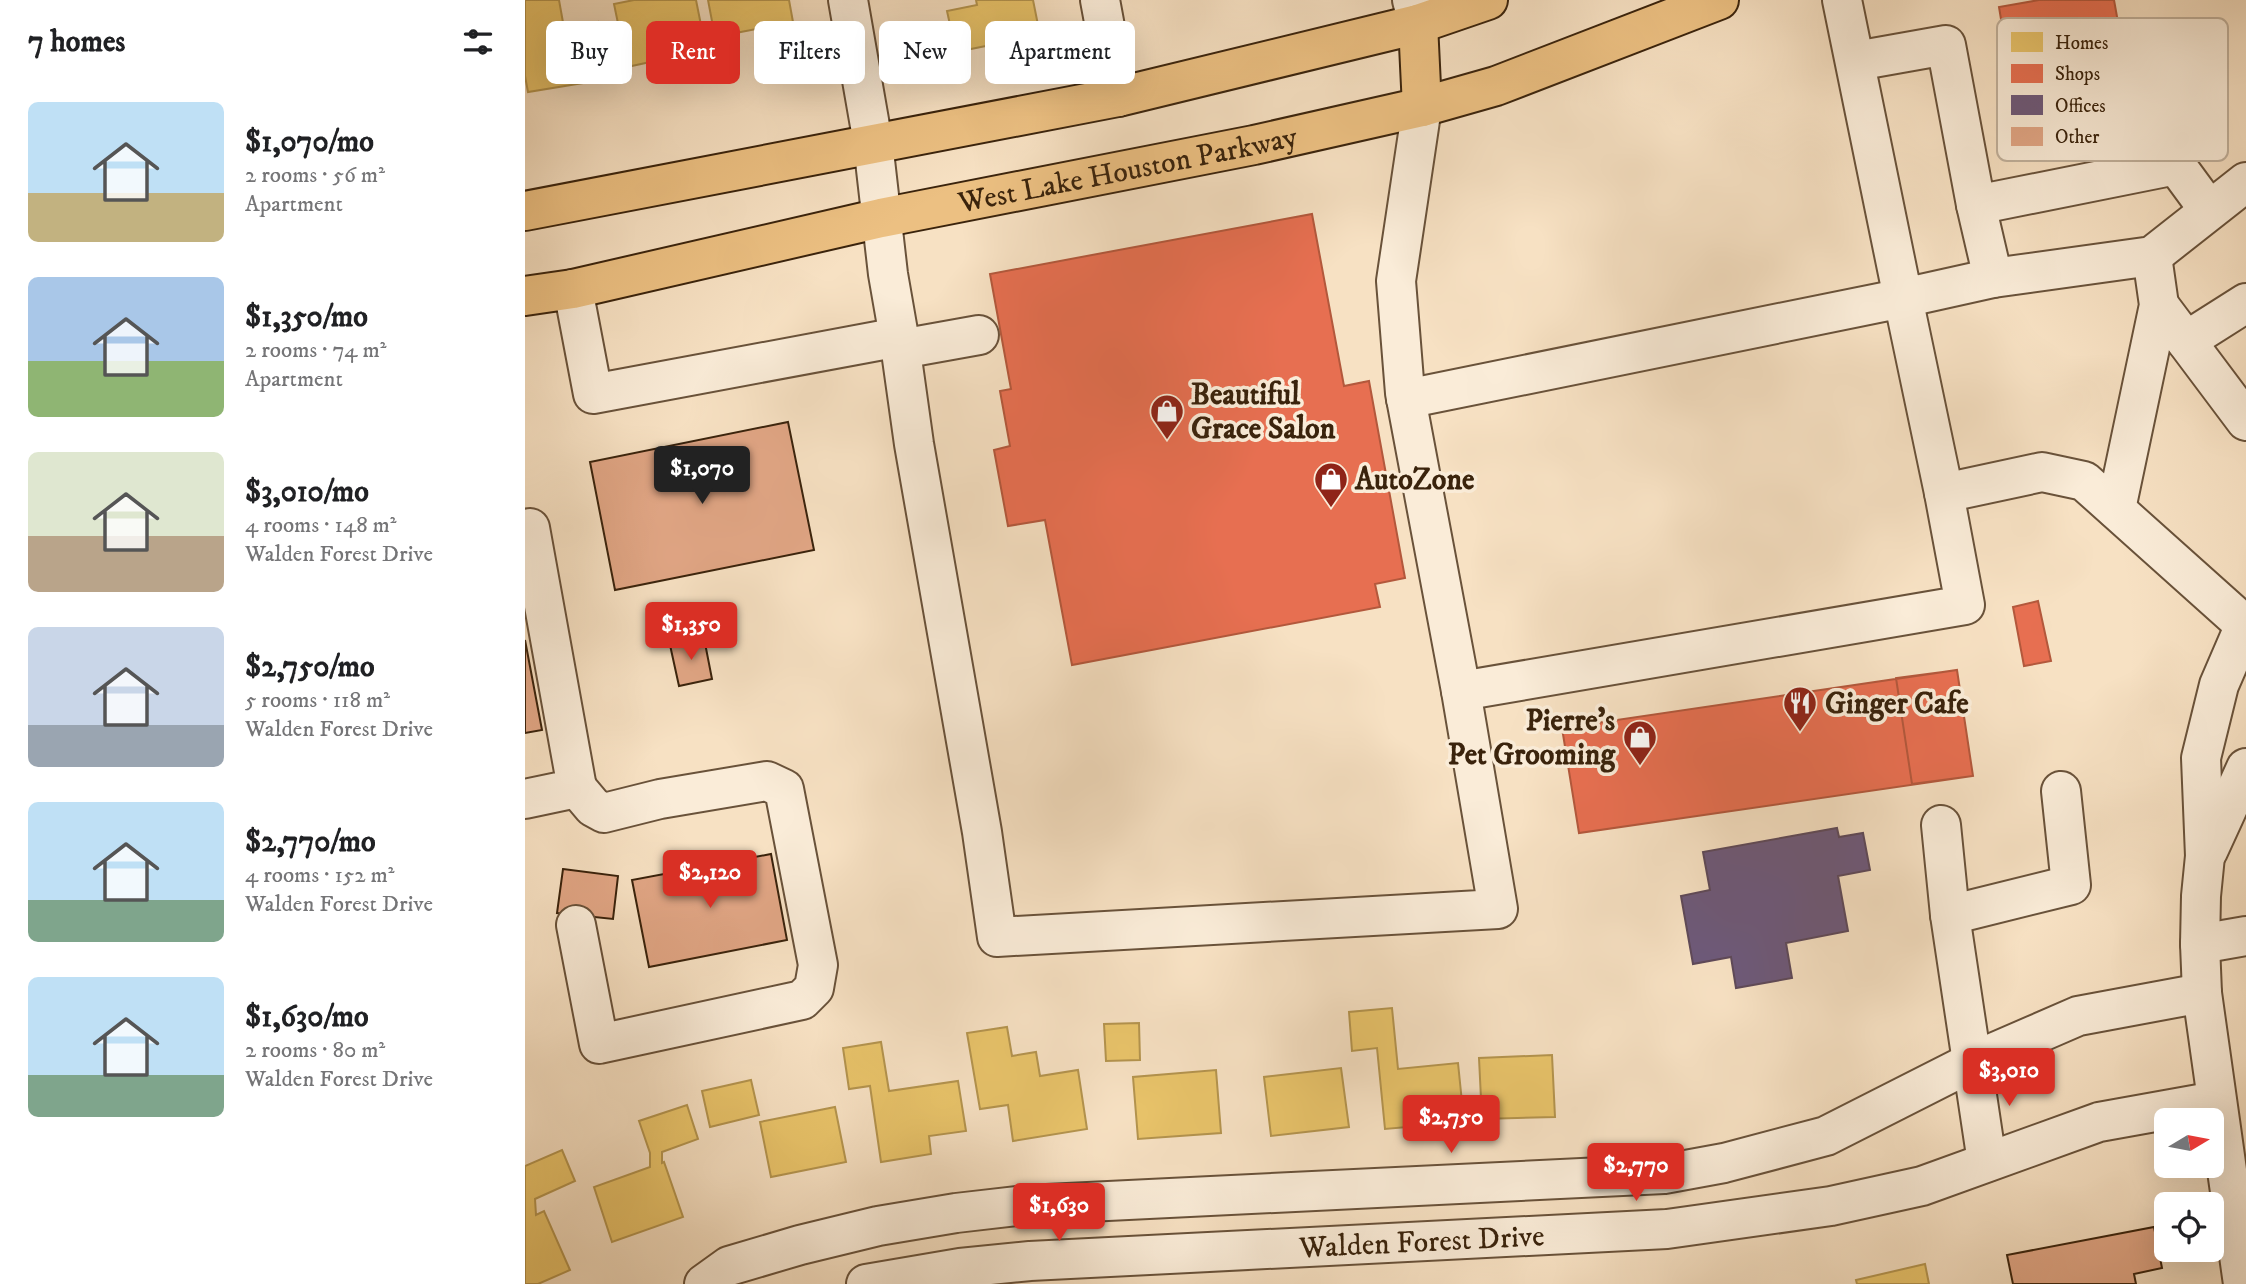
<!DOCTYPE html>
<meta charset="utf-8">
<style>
body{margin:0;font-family:"IM FELL DW Pica",serif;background:#f2f2f2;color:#202124;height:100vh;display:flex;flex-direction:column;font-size:26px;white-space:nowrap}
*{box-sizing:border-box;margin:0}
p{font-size:23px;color:#757577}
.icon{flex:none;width:38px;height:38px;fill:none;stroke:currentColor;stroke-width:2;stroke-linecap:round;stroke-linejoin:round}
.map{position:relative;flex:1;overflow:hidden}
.panel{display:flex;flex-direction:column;background:#fff;width:525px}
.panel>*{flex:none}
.guide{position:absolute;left:21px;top:21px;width:665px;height:63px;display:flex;gap:14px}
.needle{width:46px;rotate:80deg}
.controls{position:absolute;left:1629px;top:1108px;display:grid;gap:14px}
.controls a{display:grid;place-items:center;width:70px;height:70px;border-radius:10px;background:#fff;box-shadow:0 7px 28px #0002;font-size:35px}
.price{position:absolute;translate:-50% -60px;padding:0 16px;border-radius:7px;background:#d93025;color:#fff;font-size:23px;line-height:46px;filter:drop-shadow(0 2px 4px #0008)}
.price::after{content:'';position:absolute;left:50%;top:42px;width:21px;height:16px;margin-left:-10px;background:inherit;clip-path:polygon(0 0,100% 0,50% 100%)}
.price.active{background:#222;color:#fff}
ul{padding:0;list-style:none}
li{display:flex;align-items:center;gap:21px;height:175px;padding:0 28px}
li span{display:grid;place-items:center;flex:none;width:196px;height:140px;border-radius:10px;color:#555}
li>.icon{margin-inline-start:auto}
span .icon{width:84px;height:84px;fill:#fffc;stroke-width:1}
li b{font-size:30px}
h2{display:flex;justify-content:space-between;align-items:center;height:84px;padding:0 28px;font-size:30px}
.pill{padding:0 24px;border-radius:10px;background:#fff;box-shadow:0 7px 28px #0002;font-size:24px;line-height:63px}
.pill.active{background:#d93025;color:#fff}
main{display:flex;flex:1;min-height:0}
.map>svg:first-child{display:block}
.homes{fill:#e9c46a;stroke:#b4944e;stroke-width:2}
.shops{fill:#e76f51;stroke:#b3583c;stroke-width:2}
.offices{fill:#6d597a;stroke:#5e4959;stroke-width:2}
.building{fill:#e1a685;stroke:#3a230c;stroke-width:2}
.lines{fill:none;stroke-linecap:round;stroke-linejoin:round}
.minor-casing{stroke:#69523a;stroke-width:42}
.major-casing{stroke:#3a230c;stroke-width:42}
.minor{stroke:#faecd8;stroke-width:38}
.major{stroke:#ecc082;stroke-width:38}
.labels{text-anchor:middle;stroke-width:7;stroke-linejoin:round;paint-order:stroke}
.street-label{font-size:30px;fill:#3a230c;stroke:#faecd8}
.poi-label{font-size:30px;font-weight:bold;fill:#3a230c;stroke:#faecd8;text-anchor:start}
.key{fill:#faecd8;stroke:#c0b09b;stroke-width:2}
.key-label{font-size:19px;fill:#3a230c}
</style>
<main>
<section class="panel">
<h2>7 homes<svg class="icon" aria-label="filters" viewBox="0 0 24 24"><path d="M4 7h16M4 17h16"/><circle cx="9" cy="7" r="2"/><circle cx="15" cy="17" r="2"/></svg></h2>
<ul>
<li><span style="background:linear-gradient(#bfe0f5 65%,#c2b280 0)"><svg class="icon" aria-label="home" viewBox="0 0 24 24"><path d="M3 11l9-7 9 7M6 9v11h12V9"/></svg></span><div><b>$1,070/mo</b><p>2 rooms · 56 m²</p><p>Apartment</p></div></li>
<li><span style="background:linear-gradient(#a9c7e8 60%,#8fb573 0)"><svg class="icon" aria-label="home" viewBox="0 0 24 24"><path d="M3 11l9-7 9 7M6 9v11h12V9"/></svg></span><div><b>$1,350/mo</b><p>2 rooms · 74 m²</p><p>Apartment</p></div></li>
<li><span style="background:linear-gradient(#dfe7d0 60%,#b9a48a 0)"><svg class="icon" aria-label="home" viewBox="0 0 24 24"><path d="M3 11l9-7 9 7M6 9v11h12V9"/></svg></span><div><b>$3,010/mo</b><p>4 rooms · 148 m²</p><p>Walden Forest Drive</p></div></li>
<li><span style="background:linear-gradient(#c9d6e8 70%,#9aa5b1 0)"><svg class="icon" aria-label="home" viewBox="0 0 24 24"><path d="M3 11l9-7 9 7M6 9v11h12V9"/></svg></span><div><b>$2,750/mo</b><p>5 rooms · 118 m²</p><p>Walden Forest Drive</p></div></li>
<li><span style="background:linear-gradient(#bfe0f5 70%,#7fa58c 0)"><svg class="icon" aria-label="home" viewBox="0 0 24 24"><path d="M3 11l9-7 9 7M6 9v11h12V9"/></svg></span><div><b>$2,770/mo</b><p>4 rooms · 152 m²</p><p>Walden Forest Drive</p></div></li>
<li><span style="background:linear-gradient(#bfe0f5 70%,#7fa58c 0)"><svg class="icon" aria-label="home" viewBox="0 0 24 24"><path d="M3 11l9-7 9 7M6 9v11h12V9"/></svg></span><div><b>$1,630/mo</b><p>2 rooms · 80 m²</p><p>Walden Forest Drive</p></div></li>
</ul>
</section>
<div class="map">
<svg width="1721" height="1284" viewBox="0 0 1721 1284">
<rect width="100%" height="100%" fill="#f7e1c3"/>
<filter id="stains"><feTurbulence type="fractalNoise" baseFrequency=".00286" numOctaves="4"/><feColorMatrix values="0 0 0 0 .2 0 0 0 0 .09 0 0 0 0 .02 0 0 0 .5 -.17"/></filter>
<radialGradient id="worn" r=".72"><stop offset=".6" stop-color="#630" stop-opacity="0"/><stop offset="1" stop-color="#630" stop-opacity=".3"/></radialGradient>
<path class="homes" d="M 0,0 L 34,0 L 39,28 L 73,22 L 83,79 L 3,92 L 0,76 Z
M 109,0 L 171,0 L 181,50 L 102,67 L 89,4 Z
M 183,0 L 264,0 L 268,22 L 190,37 Z
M 451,0 L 508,0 L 515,35 L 431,52 L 422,11 L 452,5 Z
M 867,1008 L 873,1069 L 933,1063 L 939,1122 L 860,1129 L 852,1048 L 827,1051 L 824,1012 Z
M 614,1023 L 615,1060 L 581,1061 L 579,1024 Z
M 482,1027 L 487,1056 L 511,1052 L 515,1076 L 553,1070 L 562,1129 L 488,1141 L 483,1105 L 455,1109 L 442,1033 Z
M 356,1042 L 364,1091 L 433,1081 L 441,1131 L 404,1136 L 406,1154 L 356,1162 L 345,1086 L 324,1089 L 318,1048 Z
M 1027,1055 L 1030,1117 L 957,1119 L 954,1058 Z
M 816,1068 L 824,1127 L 746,1136 L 739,1077 Z
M 691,1070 L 696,1133 L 613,1139 L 608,1077 Z
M 226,1080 L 234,1115 L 185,1127 L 177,1091 Z
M 162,1105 L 173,1139 L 137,1152 L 137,1163 L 139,1162 L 158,1217 L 87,1242 L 69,1187 L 125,1167 L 125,1153 L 114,1121 Z
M 310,1107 L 321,1162 L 246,1177 L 235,1122 Z
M 37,1150 L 50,1181 L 10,1199 L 11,1215 L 19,1211 L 45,1270 L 13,1284 L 0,1284 L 0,1166 Z
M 1400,1264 L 1404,1284 L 1332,1284 L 1331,1280 Z"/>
<path class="shops" d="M 1514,0 L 1589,0 L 1611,122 L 1496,141 L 1474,7 Z
M 787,214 L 819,386 L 844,381 L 880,578 L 850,584 L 855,607 L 547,665 L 520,520 L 483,526 L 469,450 L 485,446 L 475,391 L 486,389 L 465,274 Z
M 1513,601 L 1526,661 L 1499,666 L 1488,607 Z
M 1432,670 L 1448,776 L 1054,833 L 1037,728 Z
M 1432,670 L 1448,776 L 1387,784 L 1371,678 Z"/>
<path class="offices" d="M 1312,828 L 1314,837 L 1338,833 L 1345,870 L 1313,876 L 1323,931 L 1261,943 L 1267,978 L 1211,988 L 1206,957 L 1168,964 L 1156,896 L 1185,890 L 1178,852 Z"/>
<path class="building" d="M 263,422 L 289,550 L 90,590 L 65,462 Z
M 179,638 L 187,679 L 154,686 L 145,645 Z
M 0,640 L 17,730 L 0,733 Z
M 246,854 L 262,940 L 124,967 L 107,880 Z
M 38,869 L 93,876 L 88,919 L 32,913 Z
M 1629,1227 L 1637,1268 L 1609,1274 L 1611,1284 L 1488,1284 L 1482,1255 Z"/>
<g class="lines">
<g class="minor-casing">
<g id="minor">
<path d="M 323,0 L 348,143 L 363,274 L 374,337 L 389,444 L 457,832 L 472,937 L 973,909 L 936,691 L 880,393 L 871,281 L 897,107"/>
<path d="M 575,0 L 593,97"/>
<path d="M 887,0 L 893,24"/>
<path d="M 1317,0 L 1378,298 L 1468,278 L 1627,256 L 1721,182"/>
<path d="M 1331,61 L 1421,45 L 1451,205 L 1651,165 L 1684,210"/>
<path d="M 1451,205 L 1468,278"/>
<path d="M 48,289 L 68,394 L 374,337"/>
<path d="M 1634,305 L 1721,421"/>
<path d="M 1661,341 L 1721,303"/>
<path d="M 376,349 L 454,335"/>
<path d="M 881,399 L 1378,298 L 1419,493 L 1517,472 L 1559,481 L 1721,626"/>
<path d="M 1591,509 L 1634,305 L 1627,256"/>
<path d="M 0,530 L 5,528 L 52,788 L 0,799"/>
<path d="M 936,691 L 1440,605 L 1419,493"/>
<path d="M 1416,825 L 1425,915 L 1462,1162"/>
<path d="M 1683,851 L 1721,768"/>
<path d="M 1425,915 L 1546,885 L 1536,791"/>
<path d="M 51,925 L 74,1044 L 277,1000 L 289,988 L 293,965 L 259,789 L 242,781 L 135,799 L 79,813 L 68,807 L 52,788"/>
<path d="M 1675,944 L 1721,936"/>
<path d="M 179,1284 L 204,1266 L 275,1245 L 353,1226 L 431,1213 L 501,1205 L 1139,1174 L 1199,1163 L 1301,1136 L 1447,1062 L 1553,1016 L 1677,993"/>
<path id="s1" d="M 341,1284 L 435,1268 L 505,1261 L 1142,1229 L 1306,1206 L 1397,1186 L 1574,1122 L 1691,1101"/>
<path d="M 1718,1284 L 1677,993 L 1675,944 L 1676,896 L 1680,856 L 1676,758 L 1694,685 L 1716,634 L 1721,629"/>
</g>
</g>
<g class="major-casing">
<g id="major">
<path d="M 893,24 L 897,107"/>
<path d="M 0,211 L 593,97 L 893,24 L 963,0"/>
<path id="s2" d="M 0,296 L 48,289 L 356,218 L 729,145 L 897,107 L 971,86 L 1194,0"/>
</g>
</g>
<use href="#minor" class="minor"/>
<use href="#major" class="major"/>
</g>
<defs>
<g id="shop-pin" transform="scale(1.75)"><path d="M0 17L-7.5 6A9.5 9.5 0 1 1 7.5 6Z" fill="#8f2418" stroke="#faecd8"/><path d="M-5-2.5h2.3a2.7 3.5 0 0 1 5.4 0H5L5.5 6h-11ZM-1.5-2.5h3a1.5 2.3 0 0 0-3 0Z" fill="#fff"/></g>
<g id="restaurant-pin" transform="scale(1.75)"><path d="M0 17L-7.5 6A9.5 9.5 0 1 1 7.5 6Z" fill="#8f2418" stroke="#faecd8"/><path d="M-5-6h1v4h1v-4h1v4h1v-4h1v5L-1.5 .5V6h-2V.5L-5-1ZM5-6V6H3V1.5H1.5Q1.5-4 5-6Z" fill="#fff"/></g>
</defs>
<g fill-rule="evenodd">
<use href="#shop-pin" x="642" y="411"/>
<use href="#shop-pin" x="806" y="479"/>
<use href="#restaurant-pin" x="1275" y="703"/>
<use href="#shop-pin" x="1115" y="737"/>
</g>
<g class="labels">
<g class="street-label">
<text dy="10" stroke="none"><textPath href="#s2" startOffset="616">West Lake Houston Parkway</textPath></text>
<text dy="10" stroke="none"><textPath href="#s1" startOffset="558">Walden Forest Drive</textPath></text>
</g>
<g class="poi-label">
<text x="666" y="404">Beautiful<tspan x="666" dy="34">Grace Salon</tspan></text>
<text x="830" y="489">AutoZone</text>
<text x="1300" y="713">Ginger Cafe</text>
<text x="1090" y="730" text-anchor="end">Pierre’s<tspan x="1090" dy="34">Pet Grooming</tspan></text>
</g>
</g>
<rect x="1472" y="18" width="231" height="143" rx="10" class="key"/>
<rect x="1486" y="32" width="32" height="20" fill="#e9c46a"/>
<rect x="1486" y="64" width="32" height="19" fill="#e76f51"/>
<rect x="1486" y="95" width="32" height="20" fill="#6d597a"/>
<rect x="1486" y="127" width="32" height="19" fill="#e1a685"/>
<g class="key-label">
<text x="1530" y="49">Homes</text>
<text x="1530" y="80">Shops</text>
<text x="1530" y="112">Offices</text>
<text x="1530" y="143">Other</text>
</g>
<rect width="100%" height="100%" filter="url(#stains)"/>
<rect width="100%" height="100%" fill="url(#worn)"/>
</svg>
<div class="controls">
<a><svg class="needle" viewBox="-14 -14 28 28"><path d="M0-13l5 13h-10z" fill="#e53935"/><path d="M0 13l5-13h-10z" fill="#757577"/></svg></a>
<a><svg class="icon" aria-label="locate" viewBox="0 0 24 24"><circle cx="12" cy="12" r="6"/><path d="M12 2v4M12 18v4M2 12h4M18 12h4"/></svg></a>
</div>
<b class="price active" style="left:177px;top:506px">$1,070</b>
<b class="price" style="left:166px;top:662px">$1,350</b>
<b class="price" style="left:185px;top:910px">$2,120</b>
<b class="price" style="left:1484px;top:1108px">$3,010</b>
<b class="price" style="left:926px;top:1155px">$2,750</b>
<b class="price" style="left:1111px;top:1203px">$2,770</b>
<b class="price" style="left:534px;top:1243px">$1,630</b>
<div class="guide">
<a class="pill">Buy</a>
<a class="pill active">Rent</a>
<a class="pill">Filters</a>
<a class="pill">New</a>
<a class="pill">Apartment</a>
</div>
</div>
</main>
